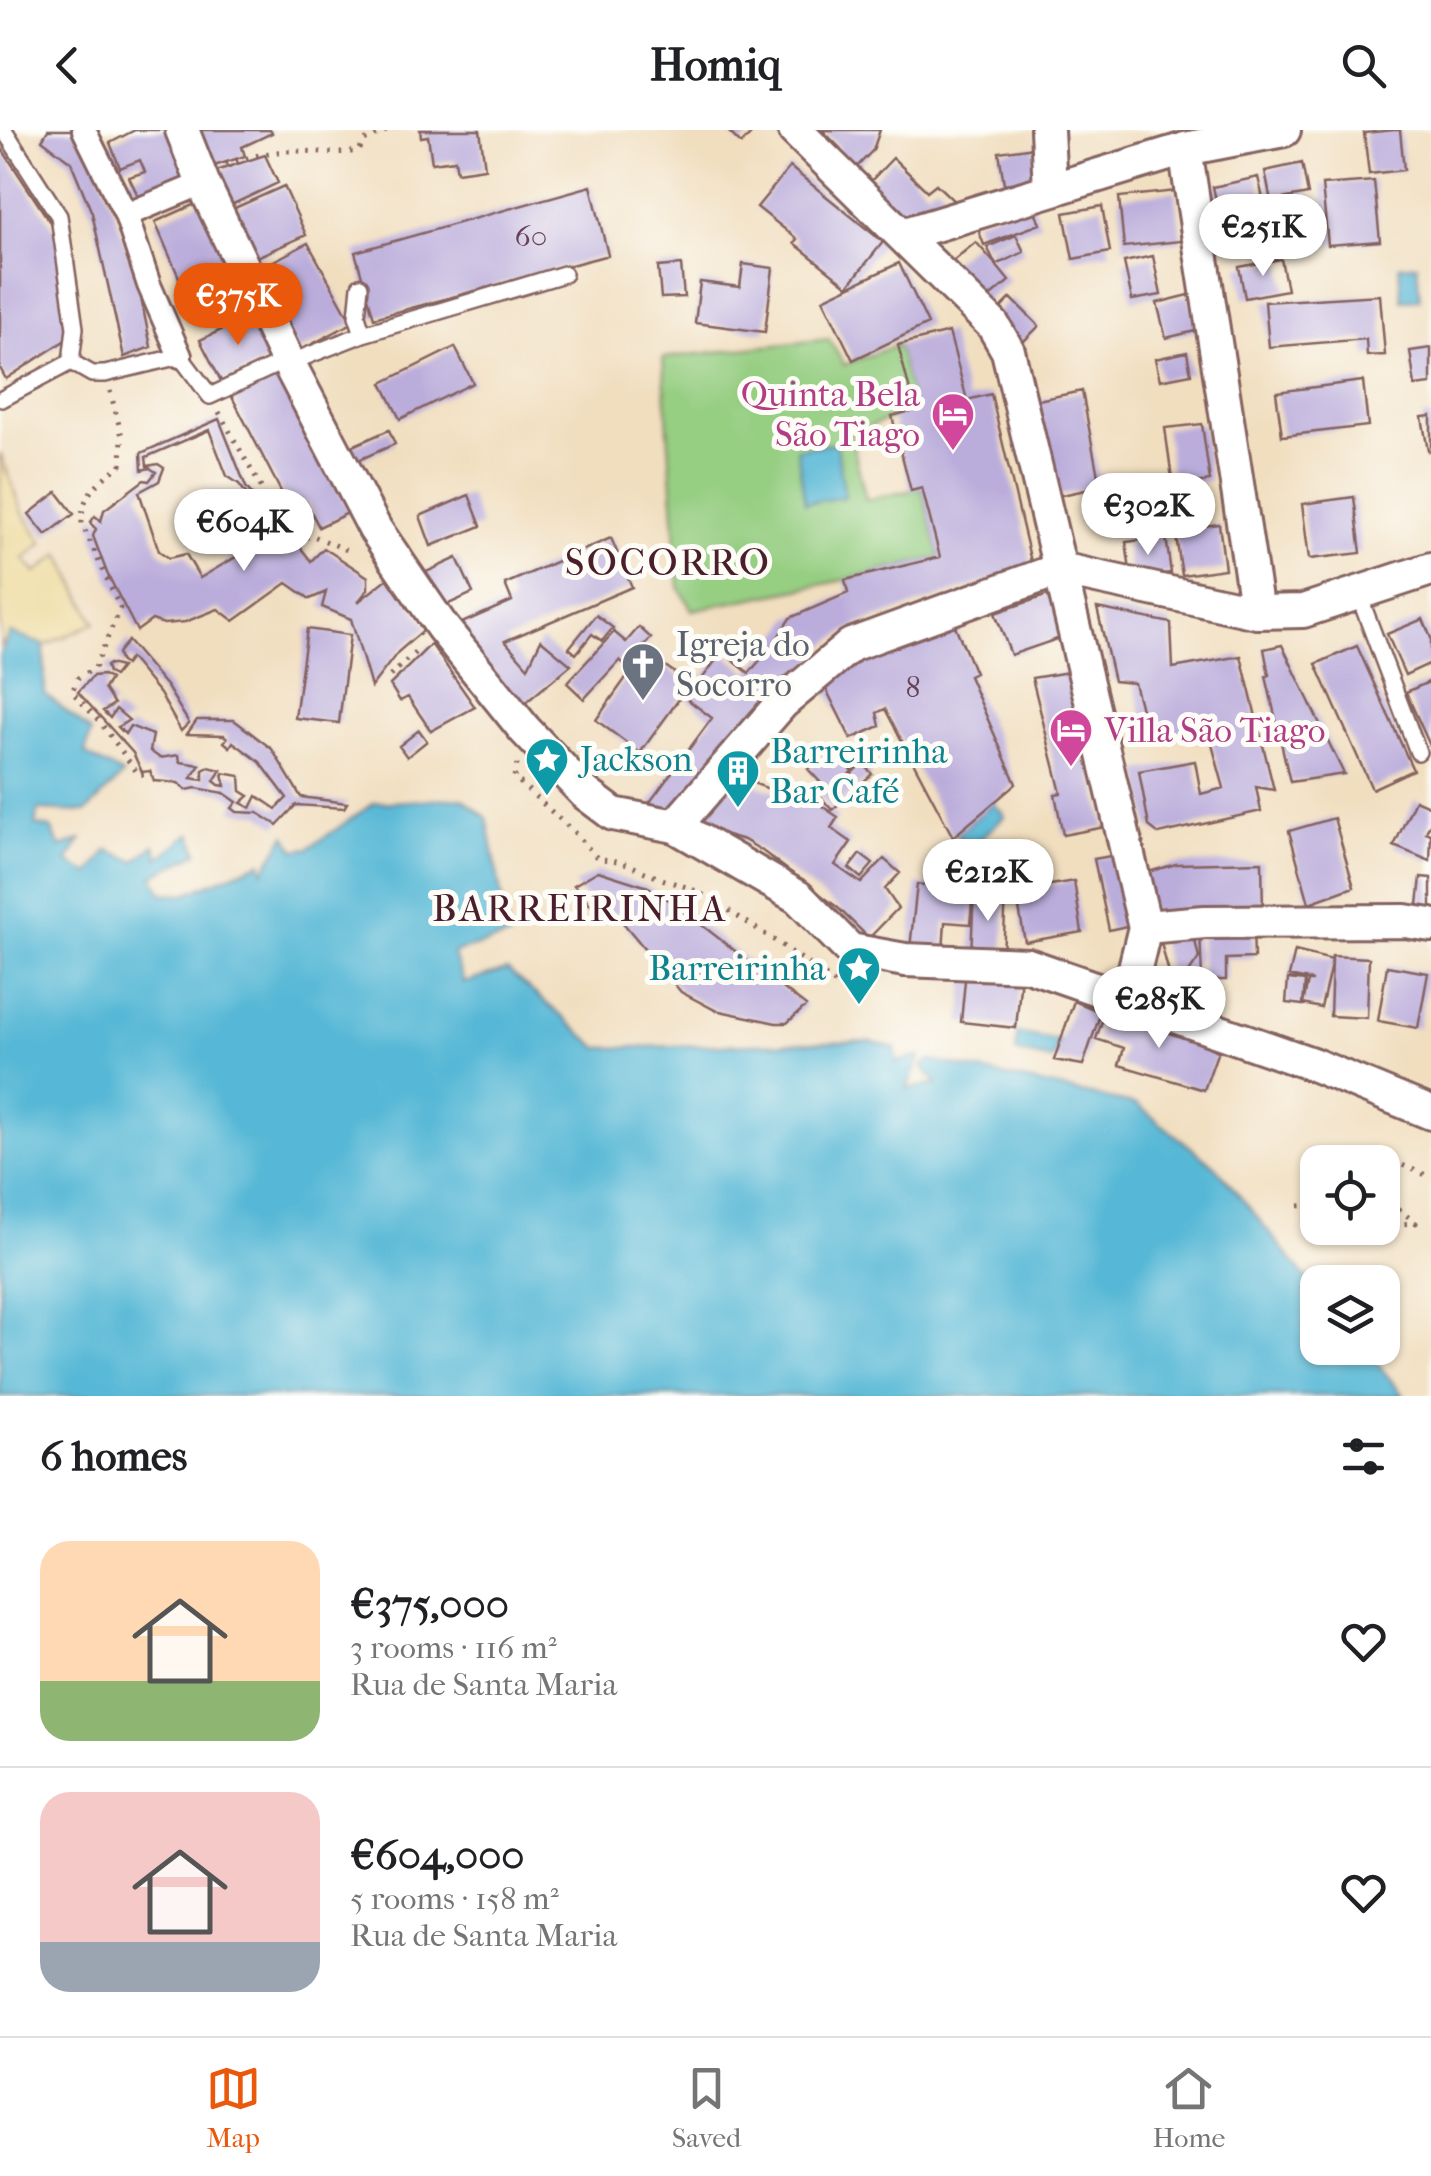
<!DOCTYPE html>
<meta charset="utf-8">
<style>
body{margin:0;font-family:"IM FELL French Canon",serif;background:#f2f2f2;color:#202124;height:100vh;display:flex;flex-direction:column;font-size:38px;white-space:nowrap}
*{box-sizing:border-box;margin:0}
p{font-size:32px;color:#757577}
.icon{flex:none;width:55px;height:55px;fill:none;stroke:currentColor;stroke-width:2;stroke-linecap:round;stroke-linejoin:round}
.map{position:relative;height:1266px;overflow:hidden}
.panel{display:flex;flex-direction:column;background:#fff;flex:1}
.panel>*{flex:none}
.tools{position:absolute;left:1300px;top:1015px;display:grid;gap:20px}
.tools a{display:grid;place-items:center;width:100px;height:100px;border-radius:20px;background:#fff;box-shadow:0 2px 8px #0004;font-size:50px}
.price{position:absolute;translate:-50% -85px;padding:0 22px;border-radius:35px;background:#fff;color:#222;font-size:32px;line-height:65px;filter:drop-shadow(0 2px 5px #0008)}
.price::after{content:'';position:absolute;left:50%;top:60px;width:30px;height:22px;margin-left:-15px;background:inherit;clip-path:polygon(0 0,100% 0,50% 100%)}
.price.active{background:#ea580c;color:#fff}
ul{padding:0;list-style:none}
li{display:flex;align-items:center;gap:30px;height:250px;padding:0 40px}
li+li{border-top:2px solid #e0e0e0}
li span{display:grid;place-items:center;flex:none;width:280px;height:200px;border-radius:30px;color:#555}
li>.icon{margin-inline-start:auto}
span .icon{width:120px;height:120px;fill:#fffc;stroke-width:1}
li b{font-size:42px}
h2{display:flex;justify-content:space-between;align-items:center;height:120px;padding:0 40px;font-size:42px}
header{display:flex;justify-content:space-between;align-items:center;height:130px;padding:0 40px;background:#fff;font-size:45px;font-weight:700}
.dock{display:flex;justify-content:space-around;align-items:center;height:140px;border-top:2px solid #e0e0e0;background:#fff;font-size:28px;color:#757577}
.dock a{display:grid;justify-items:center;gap:5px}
.dock .active{color:#ea580c}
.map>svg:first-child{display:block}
.green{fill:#96ce82;stroke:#707656;stroke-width:2.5}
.sand{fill:#eeda9e;stroke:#9c7c64;stroke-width:2.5}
.water{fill:#57b8d6;stroke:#506c80;stroke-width:2.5}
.building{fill:#bbaddb}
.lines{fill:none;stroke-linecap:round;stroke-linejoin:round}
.service-casing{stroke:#84625f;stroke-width:20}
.pedestrian-casing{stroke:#84625f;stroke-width:28}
.minor-casing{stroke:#84625f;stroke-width:38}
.path{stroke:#84625f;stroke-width:5;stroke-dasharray:2.5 8;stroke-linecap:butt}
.service{stroke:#fff;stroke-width:15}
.pedestrian{stroke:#fff;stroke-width:22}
.minor{stroke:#fff;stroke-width:32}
.labels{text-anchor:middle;stroke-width:10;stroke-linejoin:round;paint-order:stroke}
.number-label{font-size:30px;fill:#664257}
.hotel-label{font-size:35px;fill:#b23c85;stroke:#fdfcf7;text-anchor:end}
.worship-label{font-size:35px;fill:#5b616d;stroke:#fdfcf7;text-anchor:start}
.culture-label{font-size:35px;fill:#0d838f;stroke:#fdfcf7;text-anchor:start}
.neighbourhood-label{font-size:38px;letter-spacing:2.5px;fill:#4a1f2b;stroke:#fdfcf7}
</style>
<header><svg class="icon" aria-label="back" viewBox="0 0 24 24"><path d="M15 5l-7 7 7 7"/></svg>Homiq<svg class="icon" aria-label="search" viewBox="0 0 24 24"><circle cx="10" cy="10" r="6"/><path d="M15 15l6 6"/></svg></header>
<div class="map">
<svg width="1431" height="1266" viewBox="0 0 1431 1266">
<rect width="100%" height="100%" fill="#fdfcf7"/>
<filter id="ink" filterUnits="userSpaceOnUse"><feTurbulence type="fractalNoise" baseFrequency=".01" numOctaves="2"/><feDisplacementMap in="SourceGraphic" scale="20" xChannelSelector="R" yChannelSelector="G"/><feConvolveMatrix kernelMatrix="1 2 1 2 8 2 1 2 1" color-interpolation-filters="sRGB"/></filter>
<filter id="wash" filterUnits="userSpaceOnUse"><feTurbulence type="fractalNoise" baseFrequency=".0048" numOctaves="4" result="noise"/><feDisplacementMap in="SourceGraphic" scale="40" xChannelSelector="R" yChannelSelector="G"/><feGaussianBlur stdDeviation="2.25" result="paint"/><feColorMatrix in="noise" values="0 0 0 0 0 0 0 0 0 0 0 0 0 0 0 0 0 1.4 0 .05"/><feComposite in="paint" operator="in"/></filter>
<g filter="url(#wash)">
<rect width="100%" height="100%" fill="#f1debf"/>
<path class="green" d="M 829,209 L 844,235 L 898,215 L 915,280 L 850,303 L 866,370 L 922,358 L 940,427 L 845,450 L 692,480 L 679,457 L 663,228 Z"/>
<path class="sand" d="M 0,323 L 24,385 L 43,413 L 24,429 L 36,443 L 60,424 L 95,493 L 44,516 L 10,505 L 0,517 Z"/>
<path class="water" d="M 1417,134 L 1420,169 L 1402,170 L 1399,136 Z
M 836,313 L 845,367 L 805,373 L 797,319 Z
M 10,503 L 44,515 L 45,564 L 91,602 L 85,624 L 123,645 L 86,682 L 38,680 L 35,695 L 51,698 L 60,717 L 81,710 L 67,732 L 90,744 L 108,720 L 135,731 L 155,715 L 159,728 L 191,703 L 198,723 L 153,746 L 162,763 L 185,764 L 261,732 L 263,741 L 286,705 L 295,720 L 309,718 L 374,673 L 462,668 L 487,688 L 509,807 L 453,823 L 464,853 L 507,840 L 599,918 L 871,911 L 895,918 L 897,932 L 921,926 L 907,959 L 937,954 L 922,936 L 930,930 L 1137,975 L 1216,1037 L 1317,1161 L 1318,1218 L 1364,1218 L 1404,1266 L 0,1266 L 0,526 Z
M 993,673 L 1005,686 L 970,719 L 957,706 Z
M 1017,903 L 1059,911 L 1052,930 L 1016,922 Z"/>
<g id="blocks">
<path class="building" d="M 48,0 L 77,0 L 97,35 L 136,144 L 151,217 L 124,227 L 92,83 L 71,32 L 42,10 Z
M 135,0 L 174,0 L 192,49 L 141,72 L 129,47 L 145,42 L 140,30 L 120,38 L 110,13 Z
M 189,0 L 270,0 L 272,3 L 242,17 L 245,26 L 205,39 Z
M 420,0 L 480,0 L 485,38 L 457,42 L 455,30 L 432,33 L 428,6 L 421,7 Z
M 727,0 L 755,0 L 741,14 Z
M 822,0 L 880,0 L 873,20 L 852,42 L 834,24 L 840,18 Z
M 1394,0 L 1400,0 L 1404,40 L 1369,44 L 1364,3 Z
M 0,16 L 63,112 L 73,184 L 67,209 L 6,249 L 0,238 Z
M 1034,17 L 1038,49 L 1004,54 L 999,22 Z
M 265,25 L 278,53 L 229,76 L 213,42 Z
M 893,28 L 927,61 L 936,54 L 955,72 L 907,91 L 869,53 Z
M 1302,33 L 1308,64 L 1271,71 L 1265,41 Z
M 790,37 L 883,112 L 848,156 L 794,113 L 797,109 L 757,77 Z
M 1258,47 L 1269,94 L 1224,104 L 1213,57 Z
M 1374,51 L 1380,111 L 1328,115 L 1322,55 Z
M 284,56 L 306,105 L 250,130 L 228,81 Z
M 591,56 L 608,125 L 374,188 L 355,122 Z
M 1176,61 L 1181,111 L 1124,117 L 1119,67 Z
M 1031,70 L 1040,94 L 984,115 L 975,91 Z
M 202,71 L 244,167 L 197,189 L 155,92 Z
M 1102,76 L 1110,122 L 1073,129 L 1064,83 Z
M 1016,105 L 1024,122 L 996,135 L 1009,151 L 981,174 L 949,134 L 976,112 L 996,135 L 987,117 Z
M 308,113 L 352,193 L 297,222 L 253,142 Z
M 1153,126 L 1161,165 L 1132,170 L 1124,132 Z
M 1281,129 L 1287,160 L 1245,168 L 1239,137 Z
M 899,133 L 928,194 L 853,230 L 823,169 Z
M 743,134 L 773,138 L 765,202 L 695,193 L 700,152 L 740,157 Z
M 681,135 L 684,167 L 661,168 L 658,137 Z
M 1189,165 L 1199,200 L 1166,208 L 1157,173 Z
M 1380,165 L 1385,225 L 1367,226 L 1366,209 L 1269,217 L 1265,172 Z
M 1011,168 L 1039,196 L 1021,214 L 993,186 Z
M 255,184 L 276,227 L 222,253 L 200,210 Z
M 949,202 L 967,270 L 991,264 L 1032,436 L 859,494 L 828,513 L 674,692 L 650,672 L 712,588 L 687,569 L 722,522 L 749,543 L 773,515 L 790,488 L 848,463 L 845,450 L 940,427 L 922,358 L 911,361 L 892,286 L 915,280 L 898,215 Z
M 455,217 L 473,253 L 400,289 L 382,253 Z
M 1431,218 L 1431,254 L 1415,256 L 1410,221 Z
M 1187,222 L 1191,244 L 1160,250 L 1155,229 Z
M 277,242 L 350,382 L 319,397 L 306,372 L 290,379 L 231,265 Z
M 1363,251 L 1368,296 L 1282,306 L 1276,262 Z
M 1082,261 L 1100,357 L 1057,366 L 1038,270 Z
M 1431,286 L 1431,320 L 1428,321 L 1422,287 Z
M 219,289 L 246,357 L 271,389 L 267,392 L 239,354 L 227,346 L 209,300 L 146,327 L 147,336 L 158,334 L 164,338 L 159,351 L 139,362 L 159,421 L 169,428 L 186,424 L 200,448 L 285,398 L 311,431 L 324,418 L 368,447 L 368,459 L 358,472 L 392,445 L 427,497 L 398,522 L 371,557 L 351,489 L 322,477 L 326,462 L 310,469 L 287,453 L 234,491 L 218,479 L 185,492 L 164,494 L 152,490 L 137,501 L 107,443 L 93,406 L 96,399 L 90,393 L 95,386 L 101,391 L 104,380 L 144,350 L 149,351 L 156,342 L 150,338 L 142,340 L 141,323 Z
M 1202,294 L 1210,351 L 1173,356 L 1165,298 Z
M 389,300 L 395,314 L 354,332 L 348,318 Z
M 57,362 L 74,384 L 46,405 L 29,384 Z
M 469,365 L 481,396 L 431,416 L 420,386 Z
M 1354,367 L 1361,423 L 1309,429 L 1302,374 Z
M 1219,394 L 1225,439 L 1182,445 L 1175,400 Z
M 1166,407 L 1171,443 L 1131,448 L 1126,412 Z
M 611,408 L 632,457 L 505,511 L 528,537 L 541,510 L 571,535 L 518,579 L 455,496 L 512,471 L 505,454 Z
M 457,428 L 473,463 L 440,478 L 424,443 Z
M 1054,463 L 1069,505 L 1011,525 L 995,483 Z
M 1097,478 L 1171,493 L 1173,538 L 1241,526 L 1274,660 L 1256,657 L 1261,681 L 1159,704 L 1149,696 L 1139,641 L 1195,631 L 1201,664 L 1224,658 L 1208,600 L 1149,610 L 1134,553 L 1114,551 Z
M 596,485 L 613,498 L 602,511 L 592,504 L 576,524 L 569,518 Z
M 1423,489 L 1431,508 L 1431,533 L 1405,545 L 1387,504 Z
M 953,491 L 975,543 L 969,546 L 1016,654 L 953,707 L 885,579 L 877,583 L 880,596 L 851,609 L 820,547 L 856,528 Z
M 639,497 L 651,508 L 626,536 L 620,530 L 584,569 L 567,553 L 614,502 L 626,512 Z
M 307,499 L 350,505 L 339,593 L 295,588 Z
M 128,511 L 167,557 L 189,593 L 181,601 L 160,564 L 130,528 L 125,535 L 120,531 L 118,523 Z
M 431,514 L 475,577 L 431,601 L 408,567 L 400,571 L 390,555 Z
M 1282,515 L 1344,644 L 1290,652 L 1266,546 L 1269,545 L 1264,519 Z
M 1357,516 L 1413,640 L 1372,659 L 1316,534 Z
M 645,521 L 690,554 L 640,623 L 596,590 Z
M 109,534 L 121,537 L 114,546 L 108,543 L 106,536 Z
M 1069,542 L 1105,697 L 1063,705 L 1055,664 L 1061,663 L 1032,548 Z
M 103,545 L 110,549 L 104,559 L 114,574 L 103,581 L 110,588 L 116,579 L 129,590 L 118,597 L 125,604 L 130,596 L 153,605 L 150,621 L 160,628 L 179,625 L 180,632 L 200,635 L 191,648 L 203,650 L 203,640 L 209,637 L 221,640 L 214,651 L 219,655 L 225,656 L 223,643 L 240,646 L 241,661 L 249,666 L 241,673 L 251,678 L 257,666 L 276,679 L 287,668 L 260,632 L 233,612 L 230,617 L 224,612 L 227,608 L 224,605 L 187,604 L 197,590 L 234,590 L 272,619 L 301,667 L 347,673 L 344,678 L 296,675 L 277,695 L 258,683 L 237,682 L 232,678 L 237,672 L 224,663 L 196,658 L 187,660 L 178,653 L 154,651 L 150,641 L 142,642 L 133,623 L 78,562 L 93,546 Z
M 1431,551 L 1431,618 L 1406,562 Z
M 419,600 L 427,611 L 407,627 L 399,616 Z
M 854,617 L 864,629 L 854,639 L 843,627 Z
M 832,618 L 852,641 L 847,647 L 863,633 L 872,644 L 832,680 L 813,658 L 820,652 L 808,639 Z
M 737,647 L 777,662 L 785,651 L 838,687 L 831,698 L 851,712 L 835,735 L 861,753 L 884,729 L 900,743 L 885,759 L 898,778 L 869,808 L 837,777 L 761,720 L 744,710 L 695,696 Z
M 1415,670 L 1431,677 L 1431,692 L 1426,702 L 1431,704 L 1430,731 L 1394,716 Z
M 1334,688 L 1354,757 L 1309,773 L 1289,701 Z
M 860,724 L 873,734 L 861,748 L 849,738 Z
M 1116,725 L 1131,795 L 1109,800 L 1094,729 Z
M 1262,732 L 1263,782 L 1152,787 L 1141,744 L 1176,734 Z
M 598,741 L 648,757 L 672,772 L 806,876 L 787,893 L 776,893 L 715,880 L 681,862 L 614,782 L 603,789 L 574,755 Z
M 1421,747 L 1431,748 L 1431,785 L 1417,784 Z
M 1074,751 L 1082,802 L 1025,812 L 1016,761 Z
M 917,754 L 973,763 L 970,794 L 945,792 L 943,822 L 910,818 Z
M 974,760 L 1006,762 L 1003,827 L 971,825 Z
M 1253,797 L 1254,828 L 1226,829 L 1226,850 L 1202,850 L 1200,799 Z
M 1194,806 L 1199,828 L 1185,848 L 1171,851 L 1160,809 Z
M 1295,821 L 1332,830 L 1332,826 L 1369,828 L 1367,888 L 1330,886 L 1332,830 L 1321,878 L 1303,874 L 1308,851 L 1313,851 L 1289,846 Z
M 1387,836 L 1428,843 L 1418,898 L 1378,891 Z
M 966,840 L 1021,846 L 1016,898 L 961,892 Z
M 1288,849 L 1305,851 L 1303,875 L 1286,873 Z
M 1173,857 L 1214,858 L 1211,895 L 1177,885 Z
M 1074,871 L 1101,882 L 1083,935 L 1054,930 Z
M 1105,882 L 1178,904 L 1218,921 L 1204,960 L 1119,935 L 1124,918 L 1096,909 Z"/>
</g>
</g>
<g filter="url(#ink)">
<use href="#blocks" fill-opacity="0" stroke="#84625f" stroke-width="2.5"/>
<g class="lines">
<g class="service-casing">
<path id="service" d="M 4,0 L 59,86 L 75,198 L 71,232
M 360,156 L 357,186 L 363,204
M 71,232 L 92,244 L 105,244 L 180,226 L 210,266 L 287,230
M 289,233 L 363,204 L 564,144
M 2,269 L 71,232
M 1358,463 L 1418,622"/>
</g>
<g class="pedestrian-casing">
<path id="pedestrian" d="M 84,0 L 126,85 L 149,155 L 180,226
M 126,85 L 203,53"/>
</g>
<g class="minor-casing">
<path id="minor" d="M 182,0 L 203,53 L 287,230 L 375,399 L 442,497 L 525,600 L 585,663 L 613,684 L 675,696 L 798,767 L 850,820 L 905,830 L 1028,835 L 1312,934 L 1431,983
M 795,0 L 993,195 L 1008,221 L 1145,797 L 1127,871
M 1047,0 L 1050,59
M 1185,19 L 1257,482
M 902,105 L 1185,19 L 1284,0
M 675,696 L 782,573 L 851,515 L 1060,439 L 1257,482 L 1303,481 L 1431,439
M 1145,797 L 1205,792 L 1405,791 L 1431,795"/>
</g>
<path class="path" d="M 226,35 C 246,28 266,22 288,21 C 312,20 335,25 359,21 L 364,11 L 388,0
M 110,261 L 122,306 L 121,335 C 99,351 80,365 82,394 L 120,478 L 95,538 L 78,548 L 72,562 L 100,592 L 139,645 L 149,644
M 219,282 L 268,370 L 302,410 L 311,405 L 347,420 L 351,417
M 390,546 L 420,518
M 517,634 L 514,647 L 577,705 L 598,729 C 628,730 631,737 657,747 C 669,752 682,755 694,760 C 717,771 853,860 859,876
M 1341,1032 L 1339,1031 L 1368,1032
M 1382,1033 L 1402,1035 L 1431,1047
M 1382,1066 L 1416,1093 L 1382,1095
M 1299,1076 L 1318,1075"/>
<use href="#service" class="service"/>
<use href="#pedestrian" class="pedestrian"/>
<use href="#minor" class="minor"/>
</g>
</g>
<defs>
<g id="hotel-pin" transform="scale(2.25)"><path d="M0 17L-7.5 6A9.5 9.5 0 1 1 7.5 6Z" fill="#d1479c" stroke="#fdfcf7"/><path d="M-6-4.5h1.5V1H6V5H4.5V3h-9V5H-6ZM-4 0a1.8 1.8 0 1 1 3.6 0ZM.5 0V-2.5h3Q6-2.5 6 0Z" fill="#fff"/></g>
<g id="church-pin" transform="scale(2.25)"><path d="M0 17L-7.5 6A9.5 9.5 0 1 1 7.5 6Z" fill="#6b7280" stroke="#fdfcf7"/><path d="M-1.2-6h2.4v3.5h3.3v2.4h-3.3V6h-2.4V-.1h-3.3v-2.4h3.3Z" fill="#fff"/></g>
<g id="sight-pin" transform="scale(2.25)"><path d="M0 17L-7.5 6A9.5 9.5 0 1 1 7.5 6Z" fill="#0f9aa8" stroke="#fdfcf7"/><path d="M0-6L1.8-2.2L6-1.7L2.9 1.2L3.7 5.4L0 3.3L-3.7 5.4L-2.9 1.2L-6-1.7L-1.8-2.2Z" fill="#fff"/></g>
<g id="building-pin" transform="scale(2.25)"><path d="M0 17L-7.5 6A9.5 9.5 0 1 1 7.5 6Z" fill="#0f9aa8" stroke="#fdfcf7"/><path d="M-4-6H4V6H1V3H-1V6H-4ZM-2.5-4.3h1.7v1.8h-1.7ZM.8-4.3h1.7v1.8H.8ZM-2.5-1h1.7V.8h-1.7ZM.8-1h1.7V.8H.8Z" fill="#fff"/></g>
</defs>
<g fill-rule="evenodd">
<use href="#hotel-pin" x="953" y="284"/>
<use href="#church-pin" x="643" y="534"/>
<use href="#hotel-pin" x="1071" y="600"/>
<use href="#sight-pin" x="547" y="629"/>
<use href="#building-pin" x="738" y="641"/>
<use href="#sight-pin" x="859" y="838"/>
</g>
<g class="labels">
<g class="number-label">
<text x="531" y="116">60</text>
<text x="913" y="567">8</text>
</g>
<g class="hotel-label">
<text x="920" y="276">Quinta Bela<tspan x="920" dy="40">São Tiago</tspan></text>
<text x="1104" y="612" text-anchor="start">Villa São Tiago</text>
</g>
<g class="worship-label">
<text x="676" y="526">Igreja do<tspan x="676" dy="40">Socorro</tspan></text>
</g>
<g class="culture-label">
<text x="770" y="633">Barreirinha<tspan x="770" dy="40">Bar Café</tspan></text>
<text x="580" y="641">Jackson</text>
<text x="826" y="850" text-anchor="end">Barreirinha</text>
</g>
<g class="neighbourhood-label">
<text x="668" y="445">SOCORRO</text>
<text x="580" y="791">BARREIRINHA</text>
</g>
</g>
</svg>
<div class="tools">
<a><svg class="icon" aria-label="locate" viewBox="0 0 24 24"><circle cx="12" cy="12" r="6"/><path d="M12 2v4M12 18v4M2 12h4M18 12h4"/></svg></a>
<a><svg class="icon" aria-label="layers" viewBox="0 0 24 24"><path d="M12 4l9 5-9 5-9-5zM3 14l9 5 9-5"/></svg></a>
</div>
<b class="price" style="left:1263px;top:149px">€251K</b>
<b class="price active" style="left:238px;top:218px">€375K</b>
<b class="price" style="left:1148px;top:428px">€302K</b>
<b class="price" style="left:244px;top:444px">€604K</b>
<b class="price" style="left:988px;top:794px">€212K</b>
<b class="price" style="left:1159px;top:921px">€285K</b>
</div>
<section class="panel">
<h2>6 homes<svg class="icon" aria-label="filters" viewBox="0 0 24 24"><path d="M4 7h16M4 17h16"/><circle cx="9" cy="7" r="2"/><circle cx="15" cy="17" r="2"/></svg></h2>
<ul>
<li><span style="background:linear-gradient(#ffd9b3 70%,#8fb573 0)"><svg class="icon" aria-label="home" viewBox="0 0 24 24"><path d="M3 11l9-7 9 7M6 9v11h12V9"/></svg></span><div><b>€375,000</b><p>3 rooms · 116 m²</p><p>Rua de Santa Maria</p></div><svg class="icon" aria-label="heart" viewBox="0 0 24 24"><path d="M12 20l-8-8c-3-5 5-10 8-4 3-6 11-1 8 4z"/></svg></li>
<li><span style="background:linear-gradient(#f6c9c9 75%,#9aa5b1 0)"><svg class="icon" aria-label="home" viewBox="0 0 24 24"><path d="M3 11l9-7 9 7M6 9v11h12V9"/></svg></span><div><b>€604,000</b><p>5 rooms · 158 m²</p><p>Rua de Santa Maria</p></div><svg class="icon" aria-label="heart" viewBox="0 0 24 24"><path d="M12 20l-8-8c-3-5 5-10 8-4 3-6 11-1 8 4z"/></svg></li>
</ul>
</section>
<nav class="dock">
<a class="active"><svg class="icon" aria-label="map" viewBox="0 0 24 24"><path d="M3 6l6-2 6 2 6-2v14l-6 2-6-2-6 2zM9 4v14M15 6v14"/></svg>Map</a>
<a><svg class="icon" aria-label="saved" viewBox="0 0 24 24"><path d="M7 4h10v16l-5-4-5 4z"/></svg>Saved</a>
<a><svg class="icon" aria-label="home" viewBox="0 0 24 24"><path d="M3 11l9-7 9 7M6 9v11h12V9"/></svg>Home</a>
</nav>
